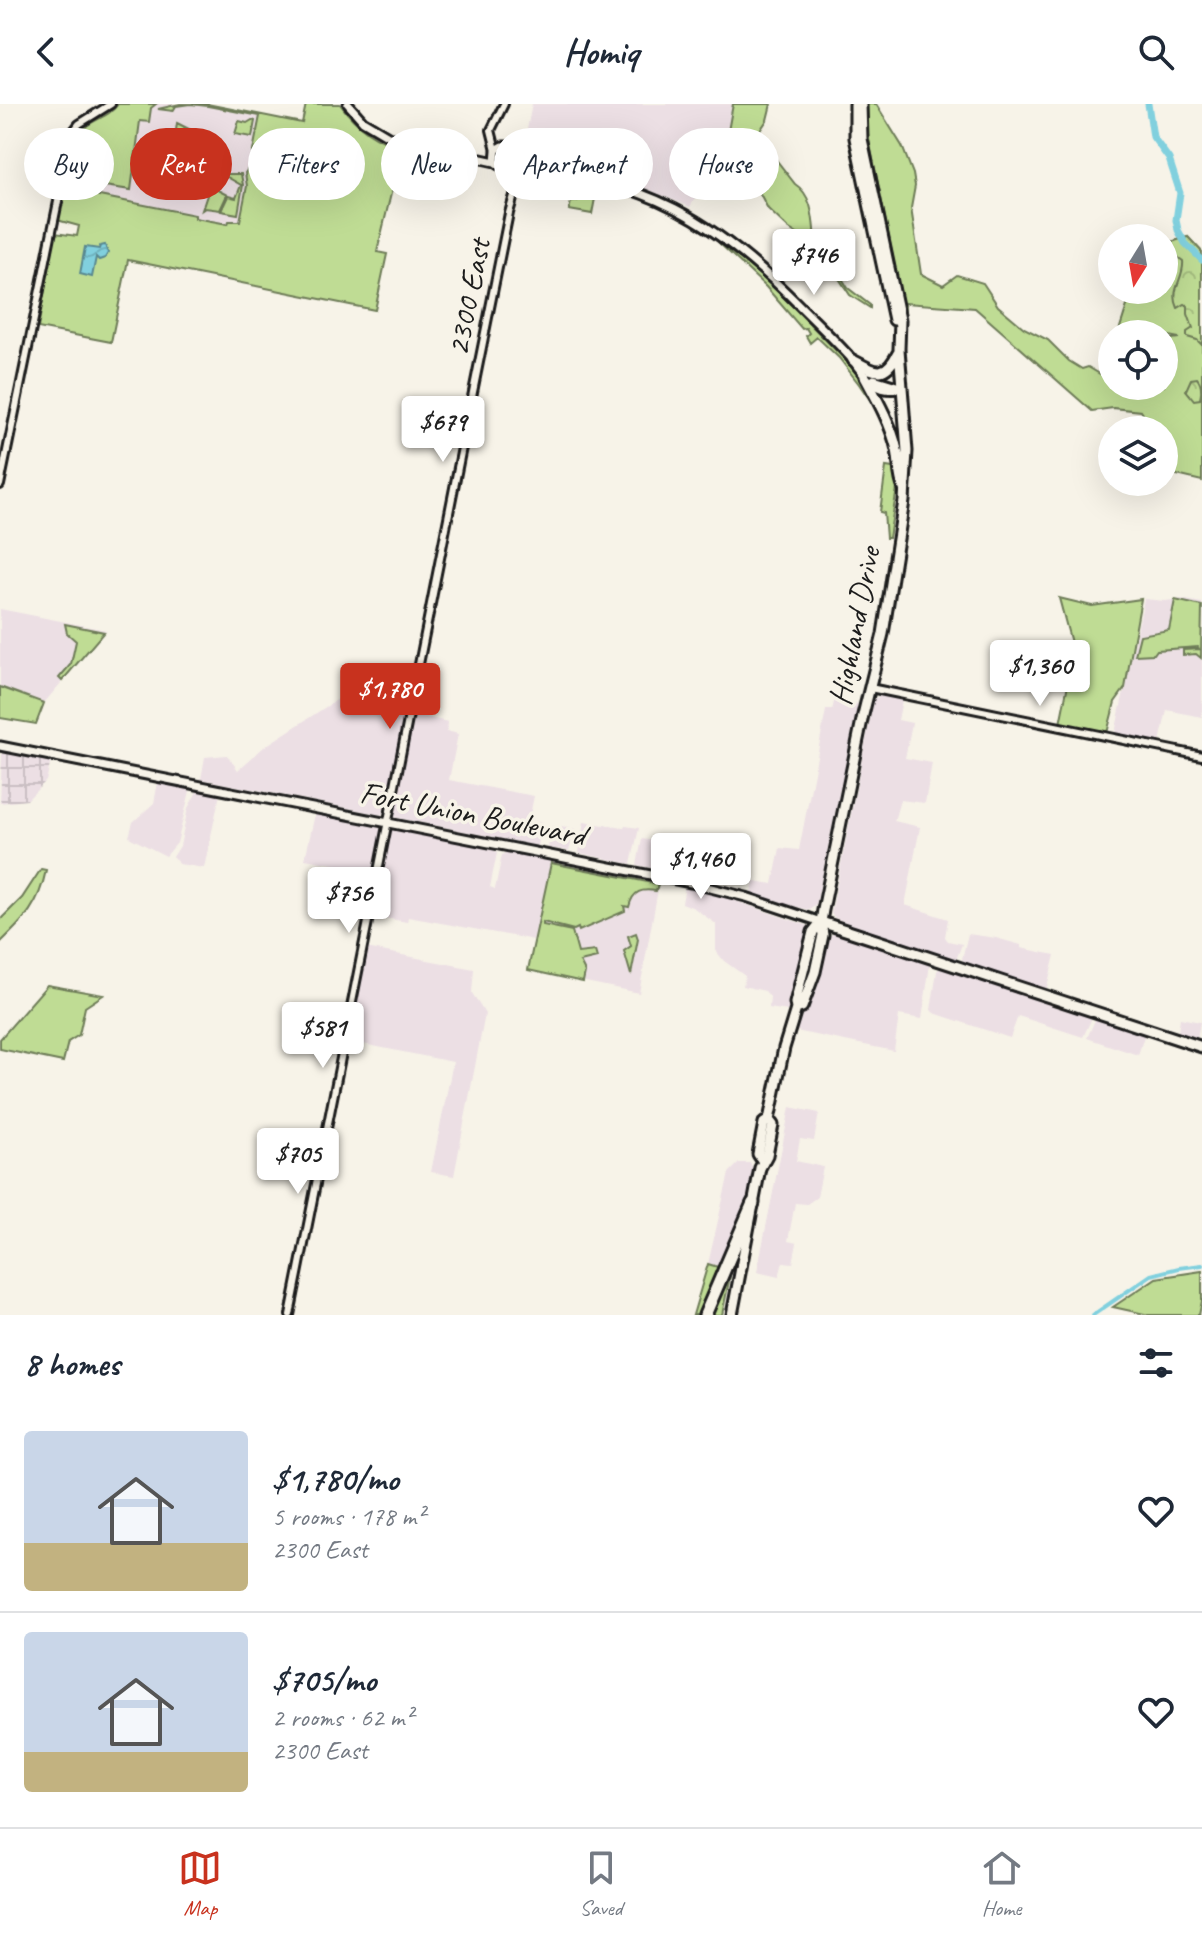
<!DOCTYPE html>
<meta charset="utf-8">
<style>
body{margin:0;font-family:Caveat,sans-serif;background:#f6f6f7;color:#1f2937;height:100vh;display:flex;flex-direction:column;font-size:30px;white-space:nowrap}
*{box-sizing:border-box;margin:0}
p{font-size:26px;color:#747a83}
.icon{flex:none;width:44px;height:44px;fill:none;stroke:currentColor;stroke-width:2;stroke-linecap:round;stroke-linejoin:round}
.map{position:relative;height:1211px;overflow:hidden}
.sheet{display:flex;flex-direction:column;background:#fff;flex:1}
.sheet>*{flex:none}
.hud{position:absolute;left:24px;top:24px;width:800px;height:72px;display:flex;gap:16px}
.needle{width:52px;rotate:191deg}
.buttons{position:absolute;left:1098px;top:120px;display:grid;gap:16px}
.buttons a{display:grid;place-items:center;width:80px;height:80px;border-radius:50%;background:#fff;box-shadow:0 8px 32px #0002;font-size:40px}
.price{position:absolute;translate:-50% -68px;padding:0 18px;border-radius:8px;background:#fff;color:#222;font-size:26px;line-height:52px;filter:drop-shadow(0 2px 4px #0008)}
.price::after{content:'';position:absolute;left:50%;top:48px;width:24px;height:18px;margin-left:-12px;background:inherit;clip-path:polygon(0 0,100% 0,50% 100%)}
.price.on{background:#c8321e;color:#fff}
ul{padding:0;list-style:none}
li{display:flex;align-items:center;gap:24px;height:200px;padding:0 24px}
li+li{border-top:2px solid #e0e1e3}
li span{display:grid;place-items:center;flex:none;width:224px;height:160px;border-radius:8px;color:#555}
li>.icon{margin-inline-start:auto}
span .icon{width:96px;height:96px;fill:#fffc;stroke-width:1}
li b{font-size:34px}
h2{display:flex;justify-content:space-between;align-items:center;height:96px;padding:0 24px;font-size:34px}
.pill{padding:0 28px;border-radius:36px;background:#fff;box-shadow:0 8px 32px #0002;font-size:28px;line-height:72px}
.pill.on{background:#c8321e;color:#fff}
header{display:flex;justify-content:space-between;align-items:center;height:104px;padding:0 24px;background:#fff;font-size:36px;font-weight:800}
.menu{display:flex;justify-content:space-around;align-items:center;height:112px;border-top:2px solid #e0e1e3;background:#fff;font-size:22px;color:#747a83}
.menu a{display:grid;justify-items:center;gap:4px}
.menu .on{color:#c8321e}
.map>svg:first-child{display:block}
.built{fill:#ecdfe4}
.industrial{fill:url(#industrial-grid)}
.green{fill:#bfdc94;stroke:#6e7c58;stroke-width:2}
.forest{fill:url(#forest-crowns);stroke:#6e7c58;stroke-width:2}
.water{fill:url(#water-waves);stroke:#598890;stroke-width:2}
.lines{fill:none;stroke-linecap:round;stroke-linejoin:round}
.canal{stroke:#81d0de;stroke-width:4}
.river{stroke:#81d0de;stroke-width:7}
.tertiary-casing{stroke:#1c1c1c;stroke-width:12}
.secondary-casing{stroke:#1c1c1c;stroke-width:13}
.primary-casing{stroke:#1c1c1c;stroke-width:15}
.motorway-casing{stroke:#1c1c1c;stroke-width:17}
.tertiary{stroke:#f7f3e8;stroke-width:6}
.secondary{stroke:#f7f3e8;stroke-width:7}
.primary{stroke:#f7f3e8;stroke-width:9}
.motorway{stroke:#f7f3e8;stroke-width:11}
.labels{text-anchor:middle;stroke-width:7;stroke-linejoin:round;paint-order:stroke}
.street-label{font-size:32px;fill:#1c1c1c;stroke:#f7f3e8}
</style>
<header><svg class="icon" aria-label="back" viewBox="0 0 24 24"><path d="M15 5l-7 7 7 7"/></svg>Homiq<svg class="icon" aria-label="search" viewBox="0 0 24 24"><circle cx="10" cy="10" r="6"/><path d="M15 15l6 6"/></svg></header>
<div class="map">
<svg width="1202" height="1211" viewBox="0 0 1202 1211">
<defs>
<pattern id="industrial-grid" width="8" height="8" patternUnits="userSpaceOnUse" patternTransform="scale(2)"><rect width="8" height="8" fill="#ecdfe4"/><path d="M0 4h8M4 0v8" fill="none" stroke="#cabfc3"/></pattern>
<pattern id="forest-crowns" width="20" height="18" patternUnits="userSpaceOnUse" patternTransform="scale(2)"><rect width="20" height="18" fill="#bfdc94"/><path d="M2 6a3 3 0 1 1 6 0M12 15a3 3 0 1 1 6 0" fill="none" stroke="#a4bc7f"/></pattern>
<pattern id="water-waves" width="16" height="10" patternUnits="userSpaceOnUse" patternTransform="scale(2)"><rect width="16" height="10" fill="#81d0de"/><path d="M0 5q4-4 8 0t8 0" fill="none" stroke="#6fb2be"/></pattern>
</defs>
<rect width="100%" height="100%" fill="#f7f3e8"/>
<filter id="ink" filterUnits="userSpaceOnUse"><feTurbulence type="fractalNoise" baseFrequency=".0125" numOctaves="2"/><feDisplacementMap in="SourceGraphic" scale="16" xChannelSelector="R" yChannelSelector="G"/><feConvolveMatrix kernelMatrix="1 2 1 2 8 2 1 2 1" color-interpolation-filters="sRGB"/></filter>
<g filter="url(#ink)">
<path class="built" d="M 124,0 L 204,0 L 260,11 L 250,62 L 245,69 L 247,82 L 240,117 L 229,117 L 228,120 L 195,114 L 195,111 L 68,86 L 80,29 L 89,26 Z
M 532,0 L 733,0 L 724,49 L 690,103 L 640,82 L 533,59 L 531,48 L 526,45 L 524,40 Z
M 1144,495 L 1165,497 L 1181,495 L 1202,499 L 1202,613 L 1167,606 L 1160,638 L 1115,629 Z
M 0,505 L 106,526 L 44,599 L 36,620 L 0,614 Z
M 387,570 L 412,575 L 391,683 L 382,711 L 201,675 L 205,653 L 227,651 L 238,666 L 264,643 L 372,573 Z
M 879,592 L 902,596 L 898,616 L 912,619 L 905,654 L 932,659 L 925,699 L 900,696 L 894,717 L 920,723 L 905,801 L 948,815 L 945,833 L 948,837 L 962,840 L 956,856 L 885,834 L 835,814 L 831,810 L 874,595 Z
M 835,594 L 858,600 L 816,801 L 809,806 L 754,792 L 751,788 L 754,777 L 773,780 L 780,744 L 799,746 L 826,606 L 832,606 Z
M 412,610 L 448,618 L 447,627 L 458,630 L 449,676 L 534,692 L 529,716 L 542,719 L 538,742 L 393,713 Z
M 158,678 L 186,684 L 190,687 L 177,739 L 166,752 L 129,733 L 133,718 L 154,699 Z
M 198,686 L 220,690 L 204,764 L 179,760 L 173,753 L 180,742 L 188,704 Z
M 315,710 L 381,724 L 368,787 L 335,781 L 338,761 L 305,755 Z
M 584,718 L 624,724 L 625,722 L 639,724 L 631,760 L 579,749 Z
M 552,722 L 575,725 L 569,747 L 548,744 Z
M 392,725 L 493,745 L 497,749 L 490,783 L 495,785 L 502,751 L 506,748 L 659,780 L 639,889 L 528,866 L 534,836 L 408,813 L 407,818 L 373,812 L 389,727 Z
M 642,735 L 699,745 L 693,773 L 637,761 Z
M 685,783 L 724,793 L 809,822 L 811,825 L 796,886 L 788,907 L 769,904 L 770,893 L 765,887 L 743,882 L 745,872 L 724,857 L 716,847 L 716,820 L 694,804 L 682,799 Z
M 835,829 L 930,860 L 922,915 L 899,911 L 894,947 L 796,927 L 809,893 L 828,833 Z
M 968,830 L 996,834 L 1021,841 L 1021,844 L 1055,851 L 1046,887 L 965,860 L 962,855 Z
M 366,844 L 474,865 L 472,889 L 485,910 L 454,1072 L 431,1068 L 453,958 L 348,937 Z
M 942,862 L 1089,911 L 1091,916 L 1083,933 L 1018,912 L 1010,934 L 934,909 L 931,906 L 937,867 Z
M 1099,914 L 1145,929 L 1138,951 L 1087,934 L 1095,916 Z
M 1180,914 L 1200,918 L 1197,936 L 1178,928 Z
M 790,1003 L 819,1009 L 814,1037 L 800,1035 L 796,1057 L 823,1063 L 817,1093 L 807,1100 L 795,1099 L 788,1137 L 797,1139 L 793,1159 L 783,1158 L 779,1173 L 757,1168 Z
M 739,1059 L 750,1059 L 753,1064 L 743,1113 L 721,1164 L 708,1160 L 729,1069 Z"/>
<path class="industrial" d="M 2,649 L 51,657 L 46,677 L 27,696 L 0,699 Z"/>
<path class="green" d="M 118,0 L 156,0 L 151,4 L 149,18 L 140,17 L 131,86 L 72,77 L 69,72 C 71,59 72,38 81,27 C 91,15 109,14 118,0 Z
M 180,0 L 207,0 L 302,19 L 306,0 L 340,0 C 355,21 376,37 401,43 C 412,46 422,46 432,50 L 426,79 L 395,73 L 377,148 L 387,150 L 375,206 L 128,156 L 111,238 L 38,224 L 55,129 L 77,132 L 79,122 L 57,116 L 64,85 L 195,111 L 195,114 L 228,120 L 229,117 L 240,117 L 247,82 L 245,69 L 250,62 L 260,12 L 208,2 L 190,0 L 176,2 L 173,7 L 158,5 Z
M 733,0 L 771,0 L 767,16 L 757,31 L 795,80 C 817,94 812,127 817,149 L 833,160 L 848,184 L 870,201 L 870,204 L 850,191 L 830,161 L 814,148 L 806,136 L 788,124 L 768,105 L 756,82 L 746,84 L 745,89 L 739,89 L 741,72 L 718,56 L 724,49 Z
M 867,0 L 876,0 L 902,42 L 913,70 L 915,82 L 911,104 L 921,170 L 943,181 L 957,171 L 983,179 L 998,202 L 1024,224 L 1048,236 L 1069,257 L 1082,265 L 1088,263 L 1105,273 L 1112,251 L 1112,282 L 1164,282 L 1164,236 L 1179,234 L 1153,229 L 1118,230 L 1132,186 L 1164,186 L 1164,140 L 1188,133 L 1202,148 L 1202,377 L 1164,368 L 1164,326 L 1154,326 L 1141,307 L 1113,304 L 1092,307 L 975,204 L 905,199 L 905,212 L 867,26 Z
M 252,16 L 255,17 L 252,33 L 235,30 L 239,17 L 247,19 Z
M 177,19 L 191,26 L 190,29 L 184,25 L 179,41 L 207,53 L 206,56 L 196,54 L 194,58 L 184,54 L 174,41 Z
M 213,65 L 225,70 L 241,70 L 243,81 L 238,110 L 221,107 L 228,92 L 236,94 L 241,81 Z
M 567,80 L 597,84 L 592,110 L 569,106 L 571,98 L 577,97 L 579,89 L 574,84 L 567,82 Z
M 210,82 L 227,91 L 220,106 L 205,104 L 202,106 Z
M 718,138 L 750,159 L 860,271 L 867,280 L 888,333 L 876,305 L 859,280 L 839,254 L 817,233 L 810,239 L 806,232 L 809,229 L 806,224 L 802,225 L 766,183 Z
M 890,339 L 894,341 L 898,378 L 889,434 L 886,434 L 884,409 L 880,408 L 886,363 L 893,364 Z
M 1059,494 L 1092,502 L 1141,495 L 1125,584 L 1115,598 L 1107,629 L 1060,620 L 1074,550 Z
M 1175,496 L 1202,502 L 1201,554 L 1196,550 L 1183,551 L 1183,546 L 1199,545 L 1198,543 L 1157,546 L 1154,550 L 1135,551 L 1140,531 L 1169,526 Z
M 65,520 L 104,528 L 62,577 L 59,574 L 71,560 L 76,537 L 67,529 Z
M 0,583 L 44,599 L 36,620 L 0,614 Z
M 551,759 L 658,780 L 656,787 C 642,785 633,786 629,803 L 624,802 L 625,807 L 579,827 L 578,824 L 574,826 L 543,818 L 543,821 L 572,827 L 578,849 L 595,847 L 597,854 L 580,858 L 585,868 L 583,878 L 528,866 Z
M 41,765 L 46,766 C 39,801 25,815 0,839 L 0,816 L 22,794 Z
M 636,829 L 638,835 L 631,871 L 624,847 L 631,842 L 628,832 Z
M 47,881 L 103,891 L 85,903 L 79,931 L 68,938 L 63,958 L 0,945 L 0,935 Z
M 708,1160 L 721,1164 L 702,1211 L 693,1211 Z
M 732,1162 L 722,1211 L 708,1211 Z
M 1202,1167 L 1202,1197 L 1199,1211 L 1149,1211 L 1113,1203 L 1156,1174 Z"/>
<path class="forest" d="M 1188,133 L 1202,148 L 1202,241 L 1197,236 L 1187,233 L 1187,228 L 1193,224 L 1188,210 L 1188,202 L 1185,200 L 1178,204 C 1169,185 1185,174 1183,157 L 1176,152 L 1164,160 L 1164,140 Z
M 1197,274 C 1202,280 1202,287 1200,295 L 1194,296 L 1186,286 L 1191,275 Z"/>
<path class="water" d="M 105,141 L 108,149 L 105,154 L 99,156 L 96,153 L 92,173 L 80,170 L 85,143 L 99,145 L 100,142 Z"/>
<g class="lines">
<path class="canal" d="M 1093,1211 L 1151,1171 L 1179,1164 L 1202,1161"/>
<path class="river" d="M 1148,0 L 1153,33 L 1169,55 L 1180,89 L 1176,116 L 1178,126 L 1185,139 L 1202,156"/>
<g class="tertiary-casing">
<path id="tertiary" d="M 496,46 L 491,26 L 504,0
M 0,381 L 72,29 L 79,20 L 111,0
M 870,584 L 1202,652
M 290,1211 L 470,303 L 509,109 L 521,67"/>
</g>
<g class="secondary-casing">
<path id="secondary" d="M 348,0 L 363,17 L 395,36 L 495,58
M 509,42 L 526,55 L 525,63 L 521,67 L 508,67 L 495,58 L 496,46 L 503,42 Z
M 522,66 C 643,73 716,117 799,201 C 816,218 834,235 850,253 C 858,262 864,274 874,280 C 883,286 892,287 902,284
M 874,275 L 900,283
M 0,642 L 691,779 L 746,793 L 821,818"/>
</g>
<g class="primary-casing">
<path id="primary" d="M 855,0 L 855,34 L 894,216
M 853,256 C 875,268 884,276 898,249
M 865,273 C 878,297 891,320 897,346 C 900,359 898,373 904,385
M 821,818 L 1202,943
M 796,905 L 802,903 L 815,868 L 823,831 L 821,818 L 823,806 L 863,611 L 883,530 L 904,397 L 907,347 L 899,245 L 900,216 L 862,35 L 861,0
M 762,1056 L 758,1050 L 764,1019 L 769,1016 L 784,944 L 796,905 L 795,899 L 813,828 L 821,818
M 732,1211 L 760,1064 L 767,1051 L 773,1021 L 769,1016"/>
</g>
<g class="motorway-casing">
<path id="motorway" d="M 705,1211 L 753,1099"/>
</g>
<use href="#tertiary" class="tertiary"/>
<use href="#secondary" class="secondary"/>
<use href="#primary" class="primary"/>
<use href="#motorway" class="motorway"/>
</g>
</g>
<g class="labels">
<g class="street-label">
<text transform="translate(468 193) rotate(-79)" y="11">2300 East</text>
<text transform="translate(854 522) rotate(-79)" y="11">Highland Drive</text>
<text transform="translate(473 709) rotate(11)" y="11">Fort Union Boulevard</text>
</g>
</g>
</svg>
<div class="buttons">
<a><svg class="needle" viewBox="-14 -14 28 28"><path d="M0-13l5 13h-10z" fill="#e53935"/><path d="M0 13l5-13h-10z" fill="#747a83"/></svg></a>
<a><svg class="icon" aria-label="locate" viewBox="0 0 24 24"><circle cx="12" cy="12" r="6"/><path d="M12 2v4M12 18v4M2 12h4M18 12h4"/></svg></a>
<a><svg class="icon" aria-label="layers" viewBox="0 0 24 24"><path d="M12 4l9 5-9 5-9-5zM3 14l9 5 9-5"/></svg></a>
</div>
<b class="price" style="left:814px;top:193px">$746</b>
<b class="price" style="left:443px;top:360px">$679</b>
<b class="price" style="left:1040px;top:604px">$1,360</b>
<b class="price on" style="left:390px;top:627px">$1,780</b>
<b class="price" style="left:701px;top:797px">$1,460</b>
<b class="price" style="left:349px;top:831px">$756</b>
<b class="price" style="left:323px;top:966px">$581</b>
<b class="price" style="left:298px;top:1092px">$705</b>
<div class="hud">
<a class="pill">Buy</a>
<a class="pill on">Rent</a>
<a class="pill">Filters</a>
<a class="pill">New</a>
<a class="pill">Apartment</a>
<a class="pill">House</a>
</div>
</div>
<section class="sheet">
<h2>8 homes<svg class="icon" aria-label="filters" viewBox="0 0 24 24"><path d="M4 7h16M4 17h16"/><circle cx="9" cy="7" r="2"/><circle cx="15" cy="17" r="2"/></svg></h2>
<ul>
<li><span style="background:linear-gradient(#c9d6e8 70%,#c2b280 0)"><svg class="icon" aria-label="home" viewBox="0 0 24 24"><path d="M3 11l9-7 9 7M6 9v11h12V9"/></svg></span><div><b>$1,780/mo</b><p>5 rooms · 178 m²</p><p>2300 East</p></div><svg class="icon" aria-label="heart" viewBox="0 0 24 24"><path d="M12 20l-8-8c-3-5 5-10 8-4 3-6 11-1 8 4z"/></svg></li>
<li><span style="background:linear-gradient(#c9d6e8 75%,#c2b280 0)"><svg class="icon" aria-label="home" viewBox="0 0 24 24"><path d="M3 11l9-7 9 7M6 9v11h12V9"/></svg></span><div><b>$705/mo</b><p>2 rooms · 62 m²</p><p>2300 East</p></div><svg class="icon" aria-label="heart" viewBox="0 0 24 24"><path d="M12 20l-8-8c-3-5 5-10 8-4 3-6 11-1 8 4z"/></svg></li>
</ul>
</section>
<nav class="menu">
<a class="on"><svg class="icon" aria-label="map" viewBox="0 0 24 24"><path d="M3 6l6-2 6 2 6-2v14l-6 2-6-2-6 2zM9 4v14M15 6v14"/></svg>Map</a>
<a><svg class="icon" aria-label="saved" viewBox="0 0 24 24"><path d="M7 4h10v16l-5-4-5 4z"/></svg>Saved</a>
<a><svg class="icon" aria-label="home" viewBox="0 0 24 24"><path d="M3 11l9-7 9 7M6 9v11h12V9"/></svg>Home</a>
</nav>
